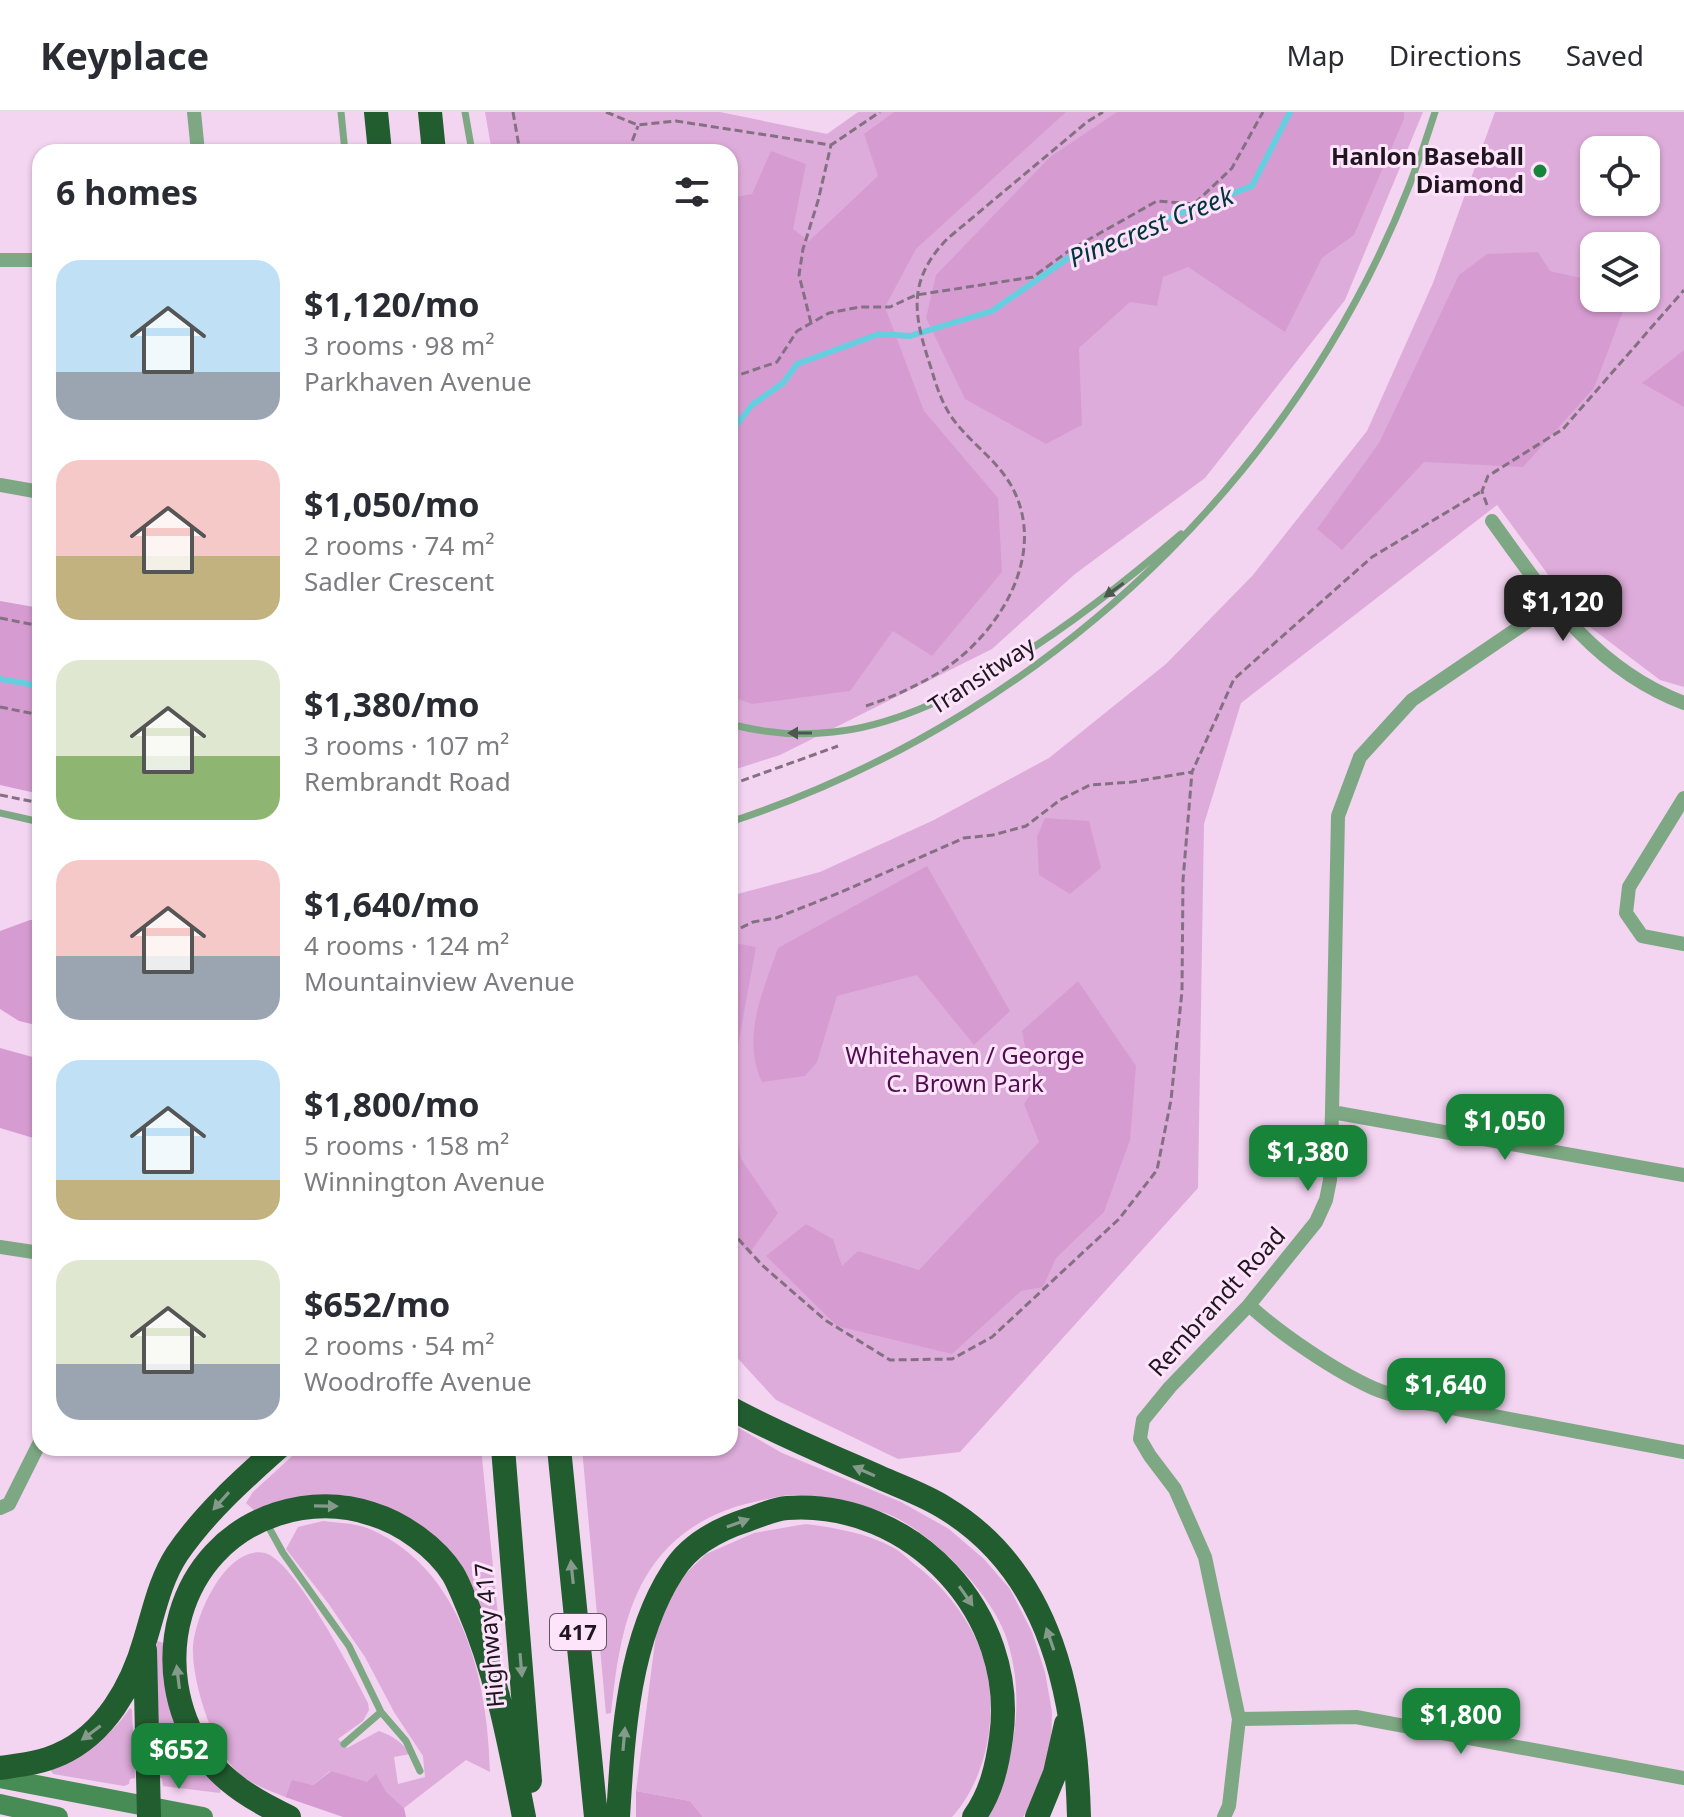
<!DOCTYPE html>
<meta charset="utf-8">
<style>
body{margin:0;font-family:"Noto Sans",sans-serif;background:#f7f7f7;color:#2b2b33;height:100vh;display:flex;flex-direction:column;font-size:30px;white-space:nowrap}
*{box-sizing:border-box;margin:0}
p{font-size:26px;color:#7c7c81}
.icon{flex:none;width:44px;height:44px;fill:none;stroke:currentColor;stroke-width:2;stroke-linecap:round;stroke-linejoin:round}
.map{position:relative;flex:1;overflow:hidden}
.panel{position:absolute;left:32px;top:32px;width:706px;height:1312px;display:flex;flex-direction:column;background:#fff;border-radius:24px;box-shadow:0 2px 6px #0004}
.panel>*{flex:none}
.tools{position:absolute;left:1580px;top:24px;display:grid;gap:16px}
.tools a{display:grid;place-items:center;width:80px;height:80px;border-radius:16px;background:#fff;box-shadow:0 2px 6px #0004;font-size:40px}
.price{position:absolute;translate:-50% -68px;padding:0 18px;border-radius:16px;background:#18843a;color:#fff;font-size:26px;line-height:52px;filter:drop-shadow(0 2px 4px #0008)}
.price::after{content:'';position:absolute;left:50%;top:48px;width:24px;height:18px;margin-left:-12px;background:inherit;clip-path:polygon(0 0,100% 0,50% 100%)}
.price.selected{background:#222;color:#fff}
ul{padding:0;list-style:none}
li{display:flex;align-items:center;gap:24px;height:200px;padding:0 24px}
li span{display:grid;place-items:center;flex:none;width:224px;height:160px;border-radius:24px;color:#555}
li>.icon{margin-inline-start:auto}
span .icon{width:96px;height:96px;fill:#fffc;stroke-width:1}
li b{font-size:34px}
h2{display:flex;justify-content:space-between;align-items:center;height:96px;padding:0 24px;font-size:34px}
header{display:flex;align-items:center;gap:48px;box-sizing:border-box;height:112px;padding:0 40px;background:#fff;border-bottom:2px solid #e1e1e2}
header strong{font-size:38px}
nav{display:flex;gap:44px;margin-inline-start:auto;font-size:28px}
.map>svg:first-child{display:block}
.green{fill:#deacda;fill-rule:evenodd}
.forest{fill:#d69cd2}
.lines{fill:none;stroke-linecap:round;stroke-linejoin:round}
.stream{stroke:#66cfdf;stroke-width:6}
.path{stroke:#847083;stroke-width:3;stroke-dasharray:8 4;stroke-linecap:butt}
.lane{stroke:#7da883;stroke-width:7}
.street{stroke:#7da883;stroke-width:14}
.secondary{stroke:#488c55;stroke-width:20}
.highway{stroke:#225d30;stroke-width:24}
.oneway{fill:#4a584d}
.oneway2{fill:#859a8b}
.poi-dot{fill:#18843a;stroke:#fde4fb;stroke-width:3}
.labels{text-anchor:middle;stroke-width:6;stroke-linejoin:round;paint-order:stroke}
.shield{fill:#fde4fb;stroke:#625462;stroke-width:2}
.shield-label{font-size:22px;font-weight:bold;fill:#201620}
.poi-label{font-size:24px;font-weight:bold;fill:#201620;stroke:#fde4fb;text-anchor:end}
.street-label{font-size:24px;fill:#201620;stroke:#fde4fb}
.park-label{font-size:24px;fill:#520d51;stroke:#fde4fb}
.water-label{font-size:26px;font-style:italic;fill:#00333a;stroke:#fde4fb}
</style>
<header>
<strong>Keyplace</strong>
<nav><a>Map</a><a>Directions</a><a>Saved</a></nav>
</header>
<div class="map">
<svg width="1684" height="1705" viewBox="0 0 1684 1705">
<rect width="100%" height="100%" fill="#f3d4f1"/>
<path class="green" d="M 485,0 L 720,0 L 827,22 L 858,0 L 1423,0 L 1345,188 L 1205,366 L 1075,462 L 992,537 L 780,643 L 730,659 L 730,40 L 492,40 Z
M 1495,0 L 1684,0 L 1684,575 L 1660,568 L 1582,509 L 1497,393 L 1241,591 L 1204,712 L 1198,1076 L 960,1340 L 898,1347 L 776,1288 L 730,1238 L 730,784 L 820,760 L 934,708 L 1049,646 L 1166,552 L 1253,463 L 1367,319 L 1433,171 ZM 1594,38 L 1646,38 L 1646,90 L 1594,90 ZM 1594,134 L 1646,134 L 1646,186 L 1594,186 Z
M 730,1311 L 782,1341 L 901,1390 L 949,1417 L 984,1447 L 1010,1477 L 1032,1520 L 1045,1560 L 1052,1600 L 1051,1636 L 1041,1675 L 1023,1705 L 988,1705 C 1015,1649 1027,1583 1005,1522 C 989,1479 931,1420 888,1402 C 879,1398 868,1397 859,1394 C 838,1389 815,1384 793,1383 C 783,1383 773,1386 763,1388 C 714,1397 671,1421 645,1466 C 622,1506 616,1555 611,1601 L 606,1602 L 582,1336 L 730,1336 Z
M 301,1336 L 481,1336 L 502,1543 L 498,1543 L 394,1398 L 344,1383 L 268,1392 L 256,1400 L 246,1391 L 253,1380 Z
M 323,1409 C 338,1411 358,1411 372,1418 C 463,1459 488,1569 490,1660 L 466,1648 L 404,1696 C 382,1676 359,1668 330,1659 L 313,1673 L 292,1669 L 285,1685 C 270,1679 253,1673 241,1663 C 215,1642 193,1573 193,1540 C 192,1509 225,1432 265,1441 C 294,1448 354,1563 368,1591 L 369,1598 L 363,1609 L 338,1627 L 347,1636 L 379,1619 C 393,1624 402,1630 410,1642 L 394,1645 L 398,1672 L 425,1665 L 423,1644 L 394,1600 L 365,1545 L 328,1491 L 286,1437 L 298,1415 Z
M 806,1412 C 836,1416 867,1421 894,1436 C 903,1441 910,1449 918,1455 C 947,1477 974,1513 984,1549 C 999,1600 988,1665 952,1705 L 703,1705 L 690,1689 L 636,1679 L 657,1514 L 679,1468 L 706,1442 L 754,1421 Z
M 157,1529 L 168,1532 L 221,1676 L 220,1681 L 163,1674 L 162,1666 L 157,1666 L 152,1582 Z
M 130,1596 L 132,1598 L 135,1666 L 130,1667 L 129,1672 L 124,1674 L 53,1662 L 50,1657 C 82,1641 110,1627 130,1596 Z"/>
<path class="forest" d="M 894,0 L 1066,0 L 916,137 L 885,195 L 924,299 L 998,386 L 1002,460 L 932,544 L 893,519 L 850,579 L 752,592 L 730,584 L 730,86 L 752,82 L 771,39 L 806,52 L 793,117 L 809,129 L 878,64 L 864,22 Z
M 1117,0 L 1404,0 L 1404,7 L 1354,123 L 1322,146 L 1285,220 L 1188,155 L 1163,165 L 1157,194 L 1130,190 L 1079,236 L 1082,313 L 1046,332 L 965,287 L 926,206 L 936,163 L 1050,45 Z
M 1538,140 L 1550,159 L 1594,169 L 1594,186 L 1628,186 L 1594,276 L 1523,355 L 1424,350 L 1342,438 L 1317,417 L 1379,331 L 1459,163 L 1487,142 Z
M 1684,238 L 1684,295 L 1642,271 Z
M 0,489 L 40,496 L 40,682 L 0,673 Z
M 1045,706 L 1089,709 L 1101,756 L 1070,782 L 1039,763 L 1037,725 Z
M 927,754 L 1010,899 L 974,933 L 917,863 L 837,884 L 817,950 L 805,964 L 762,970 C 741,926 763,879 778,836 Z
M 30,808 L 40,808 L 40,914 L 19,909 L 0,897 L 0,819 Z
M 730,830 L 756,835 L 730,977 L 741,1047 L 778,1101 L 749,1142 L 730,1120 Z
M 1078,869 L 1136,954 L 1130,1028 L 1104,1100 L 1056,1146 L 1043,1175 L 1021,1179 L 952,1242 L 837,1214 L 766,1144 L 806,1112 L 833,1127 L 842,1154 L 858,1139 L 919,1158 L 1039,1030 L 1024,992 L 1033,978 L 1022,919 Z
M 0,936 L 40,947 L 40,1028 L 0,1016 Z
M 331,1659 L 367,1670 L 376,1662 L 386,1680 L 404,1696 L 406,1705 L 343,1705 L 285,1685 L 292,1668 L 313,1673 Z
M 636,1679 L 690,1689 L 703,1705 L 636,1705 Z"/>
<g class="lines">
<path class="stream" d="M 730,321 L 752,293 L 783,271 L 797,252 L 879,222 L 910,224 L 992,199 L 1074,142 L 1252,74 L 1290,0
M 0,567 L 40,574"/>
<path class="path" d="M 513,0 L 520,40
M 606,0 L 638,13 L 676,9 L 831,33 L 880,0
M 628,40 L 638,14
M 811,211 L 799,163 L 803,137 L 818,89 L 831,33
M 730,266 L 777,250 L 797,219 L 829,201 L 860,195 L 890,195 L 916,183 L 1033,165 L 1070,138 L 1157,89 L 1194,92 L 1232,56 L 1263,0
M 1487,393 L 1482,379 L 1488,364 L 1563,317 L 1684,178
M 0,506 L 40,514
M 866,594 C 893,585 919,573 943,558 C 999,521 1045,446 1015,381 C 1002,352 975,335 956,311 C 943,295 937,276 931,256 C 914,204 906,170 947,127 L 1087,10 L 1103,0
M 0,595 L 40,603
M 730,673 L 838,634
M 0,683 L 40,691
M 730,821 L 753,810 L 776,806 L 839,781 L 964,726 L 993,723 L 1026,714 L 1060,688 L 1090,673 L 1132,670 L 1192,660 L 1234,567 L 1372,445 L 1482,379
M 730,1118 L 762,1153 L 825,1208 L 890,1248 L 952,1247 L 992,1225 L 1119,1107 L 1157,1058 L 1171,988 L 1182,879 L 1183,768 L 1192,660"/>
<path class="lane" d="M 341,0 L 345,40
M 465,0 L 472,40
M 730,612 C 764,621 799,624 833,620 C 950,609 1095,496 1181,422
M 0,701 L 40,710
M 730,710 C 1062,601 1332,335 1435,0
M 267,1412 L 283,1441 L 349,1534 L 381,1600 L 406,1629 L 420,1659
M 344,1632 L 381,1600"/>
<path class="street" d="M 194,0 L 198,40
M 0,148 L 40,148
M 0,373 L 40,380
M 1492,409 C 1546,484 1594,557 1684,591
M 1684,686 L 1629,775 L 1626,801 L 1642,824 L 1684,832
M 1332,1000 L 1684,1063
M 0,1135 L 40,1141
M 1249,1193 C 1279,1221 1335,1259 1373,1276 C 1386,1282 1401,1285 1415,1289 L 1684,1340
M 0,1396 L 9,1392 L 40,1330
M 1239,1607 L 1356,1605 L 1684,1666
M 1224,1705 L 1229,1694 L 1239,1607 L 1205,1445 L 1175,1377 L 1150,1344 L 1140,1327 L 1143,1308 L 1170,1275 L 1249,1193 L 1316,1110 L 1326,1088 L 1330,1068 L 1332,1000 L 1338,704 L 1360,645 L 1412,588 L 1552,493"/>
<path class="secondary" d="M 0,1666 L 203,1705
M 0,1692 L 58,1705"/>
<path class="highway" d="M 376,0 L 380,40
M 430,0 L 434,40
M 730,1296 C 778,1322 829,1343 879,1365 C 901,1375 925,1383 945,1396 C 1053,1461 1076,1589 1079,1705
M 503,1336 L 530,1669
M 559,1336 L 596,1705
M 145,1538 L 149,1705
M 0,1656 C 20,1653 41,1651 60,1642 C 105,1622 132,1574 145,1528 C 154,1499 160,1468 177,1442 C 205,1401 241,1369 278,1336
M 289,1705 C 257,1690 224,1671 203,1641 C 146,1556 176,1435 277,1402 C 309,1392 339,1391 372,1402 C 402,1411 436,1435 453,1462 C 459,1472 463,1484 468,1495 C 497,1562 510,1634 524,1705
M 618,1705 C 623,1624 628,1528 673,1459 C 689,1433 719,1417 747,1408 C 759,1404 774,1397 787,1396 C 912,1387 1019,1502 1001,1626 C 997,1655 991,1681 974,1705
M 1037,1705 L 1055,1661 L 1066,1612"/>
</g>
<defs><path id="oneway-solid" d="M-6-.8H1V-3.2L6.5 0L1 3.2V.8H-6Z" transform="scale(2)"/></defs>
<g class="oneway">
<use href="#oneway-solid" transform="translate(1114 478) rotate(144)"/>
<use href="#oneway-solid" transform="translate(800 621) rotate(-180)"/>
</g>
<g class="oneway2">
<use href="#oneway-solid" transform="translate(864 1359) rotate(-156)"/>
<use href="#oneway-solid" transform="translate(221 1389) rotate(132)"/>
<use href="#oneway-solid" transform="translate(326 1394) rotate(1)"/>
<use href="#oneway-solid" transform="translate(738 1411) rotate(-20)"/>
<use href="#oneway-solid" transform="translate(572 1460) rotate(-96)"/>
<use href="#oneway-solid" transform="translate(966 1484) rotate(55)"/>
<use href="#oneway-solid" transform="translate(1050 1527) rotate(-109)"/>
<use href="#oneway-solid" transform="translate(521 1553) rotate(85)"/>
<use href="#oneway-solid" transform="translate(178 1565) rotate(-97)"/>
<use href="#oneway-solid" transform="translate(91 1621) rotate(143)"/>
<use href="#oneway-solid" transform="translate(624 1627) rotate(-85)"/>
</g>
<circle class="poi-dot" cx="1540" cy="59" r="8"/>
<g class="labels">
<rect class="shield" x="550" y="1502" width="56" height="36" rx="6"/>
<g class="shield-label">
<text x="578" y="1528">417</text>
</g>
<g class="poi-label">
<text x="1524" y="53">Hanlon Baseball<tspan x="1524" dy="28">Diamond</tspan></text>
</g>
<g class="street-label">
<text transform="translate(982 564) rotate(-33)" y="8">Transitway</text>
<text transform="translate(1217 1190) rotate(-48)" y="8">Rembrandt Road</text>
<text transform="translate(490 1523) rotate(-95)" y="8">Highway 417</text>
</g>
<g class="park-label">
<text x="965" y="952">Whitehaven / George<tspan x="965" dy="28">C. Brown Park</tspan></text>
</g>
<g class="water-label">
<text transform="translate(1151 115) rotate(-22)" y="9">Pinecrest Creek</text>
</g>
</g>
</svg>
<div class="tools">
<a><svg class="icon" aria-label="locate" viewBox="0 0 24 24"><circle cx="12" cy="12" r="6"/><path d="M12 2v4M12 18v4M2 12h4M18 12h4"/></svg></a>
<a><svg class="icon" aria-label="layers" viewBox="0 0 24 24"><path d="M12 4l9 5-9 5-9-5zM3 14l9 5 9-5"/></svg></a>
</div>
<b class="price selected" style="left:1563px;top:531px">$1,120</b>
<b class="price" style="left:1505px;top:1050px">$1,050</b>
<b class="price" style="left:1308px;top:1081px">$1,380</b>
<b class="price" style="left:1446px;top:1314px">$1,640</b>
<b class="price" style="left:1461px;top:1644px">$1,800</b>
<b class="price" style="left:179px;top:1679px">$652</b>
<section class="panel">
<h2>6 homes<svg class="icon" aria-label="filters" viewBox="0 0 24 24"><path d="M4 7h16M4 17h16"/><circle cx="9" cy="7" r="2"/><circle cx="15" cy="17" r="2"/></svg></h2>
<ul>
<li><span style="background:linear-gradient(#bfe0f5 70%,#9aa5b1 0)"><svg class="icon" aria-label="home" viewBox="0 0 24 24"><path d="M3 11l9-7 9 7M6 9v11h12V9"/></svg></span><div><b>$1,120/mo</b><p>3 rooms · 98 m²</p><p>Parkhaven Avenue</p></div></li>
<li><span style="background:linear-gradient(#f6c9c9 60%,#c2b280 0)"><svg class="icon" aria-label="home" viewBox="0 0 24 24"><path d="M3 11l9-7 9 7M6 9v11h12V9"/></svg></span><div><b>$1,050/mo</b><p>2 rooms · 74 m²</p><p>Sadler Crescent</p></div></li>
<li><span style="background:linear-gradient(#dfe7d0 60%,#8fb573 0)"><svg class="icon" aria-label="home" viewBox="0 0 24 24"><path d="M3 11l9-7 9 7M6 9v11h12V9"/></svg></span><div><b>$1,380/mo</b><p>3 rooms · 107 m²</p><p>Rembrandt Road</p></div></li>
<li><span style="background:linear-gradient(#f6c9c9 60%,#9aa5b1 0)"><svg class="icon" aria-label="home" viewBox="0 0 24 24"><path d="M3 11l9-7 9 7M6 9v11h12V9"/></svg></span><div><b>$1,640/mo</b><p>4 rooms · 124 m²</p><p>Mountainview Avenue</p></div></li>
<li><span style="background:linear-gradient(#bfe0f5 75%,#c2b280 0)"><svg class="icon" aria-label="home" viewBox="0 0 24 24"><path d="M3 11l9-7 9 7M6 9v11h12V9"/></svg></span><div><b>$1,800/mo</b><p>5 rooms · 158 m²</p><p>Winnington Avenue</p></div></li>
<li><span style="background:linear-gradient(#dfe7d0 65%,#9aa5b1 0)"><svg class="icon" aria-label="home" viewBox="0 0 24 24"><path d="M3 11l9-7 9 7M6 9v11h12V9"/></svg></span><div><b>$652/mo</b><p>2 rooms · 54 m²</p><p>Woodroffe Avenue</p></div></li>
</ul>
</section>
</div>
